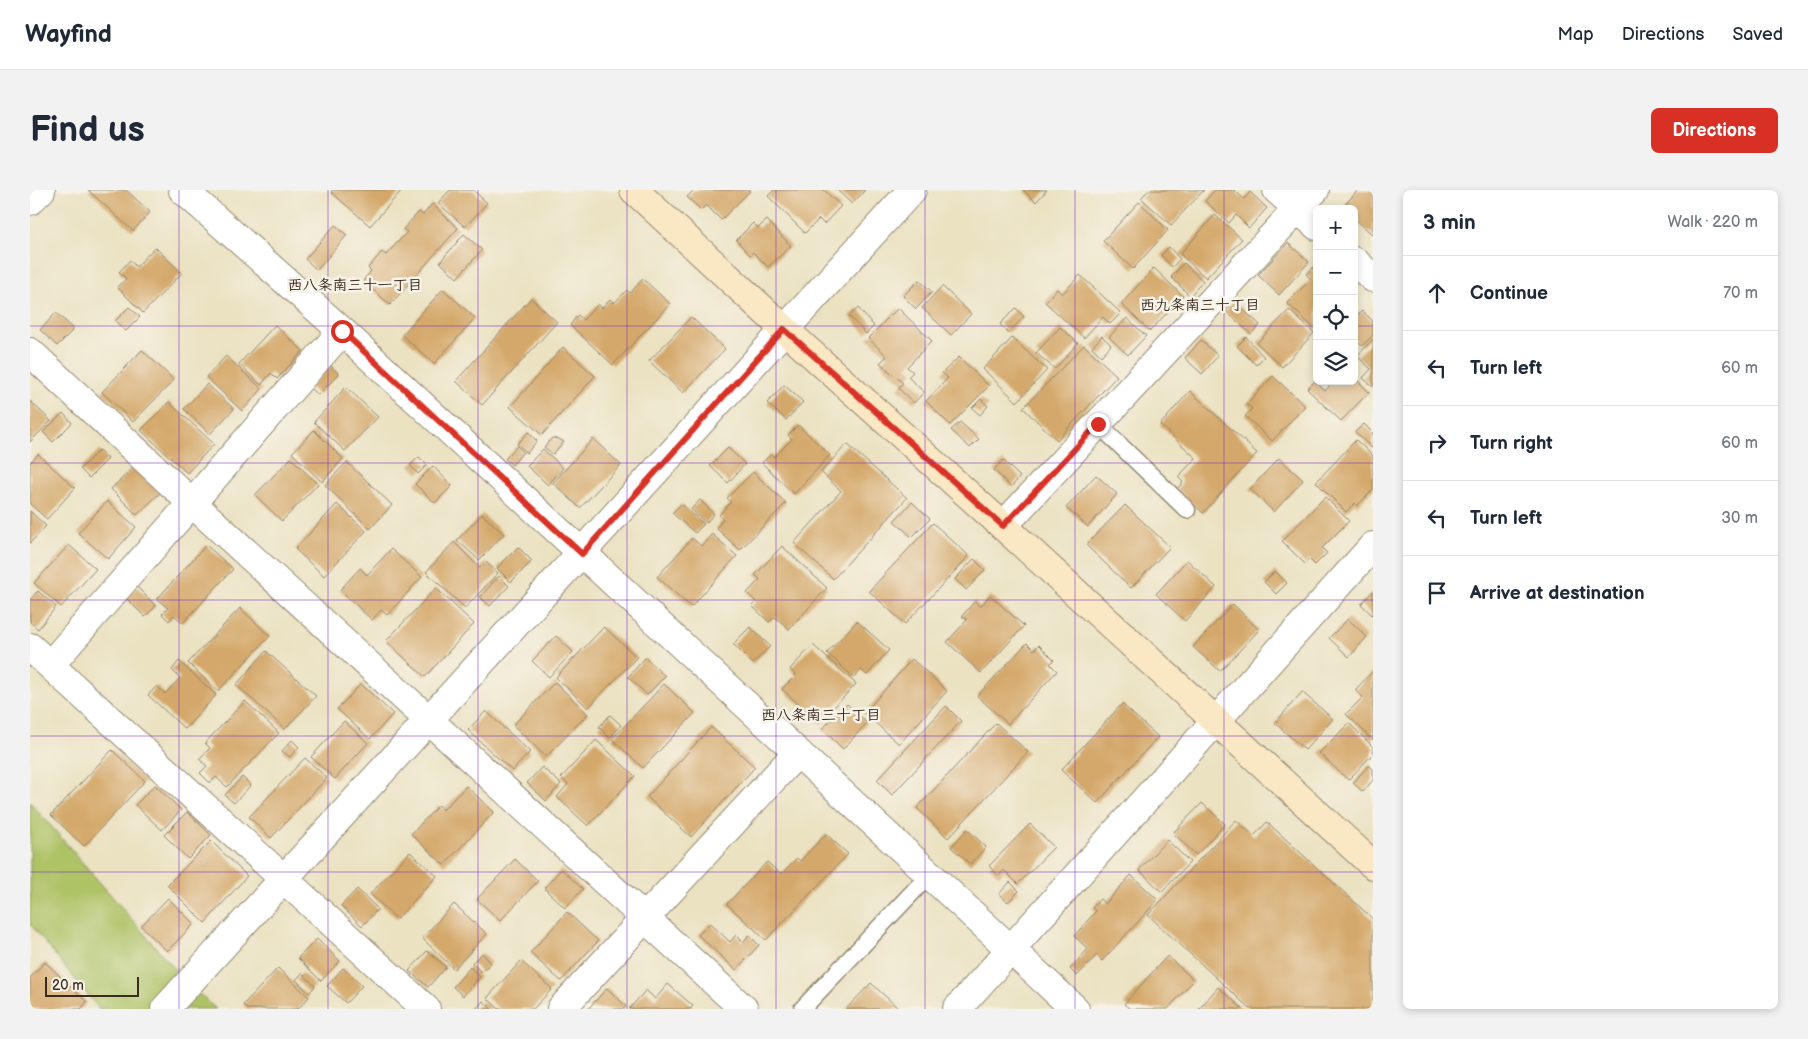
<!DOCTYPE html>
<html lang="en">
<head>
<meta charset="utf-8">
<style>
	body { margin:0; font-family:"Balsamiq Sans","Klee One",sans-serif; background:#f2f2f3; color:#1f2937 }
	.controls { position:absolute; right:15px; top:15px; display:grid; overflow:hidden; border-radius:8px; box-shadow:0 2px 8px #0003 }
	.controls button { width:45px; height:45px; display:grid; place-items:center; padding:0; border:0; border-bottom:1px solid #e0e1e3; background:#fff; color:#1f2937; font:25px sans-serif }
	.scale { position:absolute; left:15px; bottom:12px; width:94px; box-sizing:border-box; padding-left:5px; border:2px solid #3b2a1e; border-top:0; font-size:14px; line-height:18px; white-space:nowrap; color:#3b2a1e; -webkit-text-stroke:4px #f7f3e8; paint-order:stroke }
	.stop { position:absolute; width:15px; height:15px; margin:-11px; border:4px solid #d93025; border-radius:50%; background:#fff }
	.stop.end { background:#d93025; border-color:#fff; box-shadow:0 1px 5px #0008 }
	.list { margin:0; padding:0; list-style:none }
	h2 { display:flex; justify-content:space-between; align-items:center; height:65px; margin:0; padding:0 20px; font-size:21px }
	h2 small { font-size:16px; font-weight:400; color:#747a83 }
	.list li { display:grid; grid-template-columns:32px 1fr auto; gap:15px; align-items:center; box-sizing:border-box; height:75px; padding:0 20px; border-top:1px solid #e0e1e3 }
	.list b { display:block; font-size:19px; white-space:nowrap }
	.list em { font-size:16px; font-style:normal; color:#747a83 }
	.icon { flex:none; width:28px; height:28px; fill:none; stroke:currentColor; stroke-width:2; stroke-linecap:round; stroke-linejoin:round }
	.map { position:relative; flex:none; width:1343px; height:819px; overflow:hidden; border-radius:8px }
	header { display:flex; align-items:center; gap:30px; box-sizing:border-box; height:70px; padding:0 25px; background:#fff; border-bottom:1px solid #e0e1e3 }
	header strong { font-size:24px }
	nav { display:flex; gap:28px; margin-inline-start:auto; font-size:18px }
	.intro { display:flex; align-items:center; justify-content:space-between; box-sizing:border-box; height:120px; padding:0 30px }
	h1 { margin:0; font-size:35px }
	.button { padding:12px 22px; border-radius:8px; background:#d93025; color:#fff; font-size:18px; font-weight:700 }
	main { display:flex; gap:30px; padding:0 30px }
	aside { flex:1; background:#fff; border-radius:8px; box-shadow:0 2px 8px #0003 }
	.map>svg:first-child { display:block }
</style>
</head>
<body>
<header>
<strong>Wayfind</strong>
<nav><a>Map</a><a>Directions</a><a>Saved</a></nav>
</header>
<div class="intro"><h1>Find us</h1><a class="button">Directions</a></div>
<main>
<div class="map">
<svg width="1343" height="819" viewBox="0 0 1343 819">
	<rect width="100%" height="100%" fill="#f7f3e8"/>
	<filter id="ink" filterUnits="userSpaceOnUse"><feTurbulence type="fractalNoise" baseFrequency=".02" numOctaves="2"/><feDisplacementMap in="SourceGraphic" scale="10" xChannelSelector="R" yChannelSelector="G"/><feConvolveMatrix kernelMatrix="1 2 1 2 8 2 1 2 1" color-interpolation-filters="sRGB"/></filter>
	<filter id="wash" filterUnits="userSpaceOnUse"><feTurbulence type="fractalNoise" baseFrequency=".0096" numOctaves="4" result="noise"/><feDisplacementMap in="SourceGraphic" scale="20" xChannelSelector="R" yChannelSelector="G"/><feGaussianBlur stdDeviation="1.12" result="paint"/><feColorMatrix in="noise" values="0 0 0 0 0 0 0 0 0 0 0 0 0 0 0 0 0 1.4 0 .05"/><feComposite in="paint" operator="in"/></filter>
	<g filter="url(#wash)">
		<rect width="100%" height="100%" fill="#ebe2c2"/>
		<path fill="#aec266" stroke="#747642" d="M0,612L158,794L186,819H69L0,734Z"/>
		<g id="blocks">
			<path fill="#d4a86a" d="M58,0H96L120,22L103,41Z
				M303,0H372L340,36L301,2Z
				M420,0H443L457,13L435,37L408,13Z
				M664,0H721L691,30L676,15L671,20L657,7Z
				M744,0H794L811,16L794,34L789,29L775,43L738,6Z
				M807,0H835L822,14Z
				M993,0H1017L1006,12Z
				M1119,0H1174L1141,35L1111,8Z
				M1185,0H1204L1214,9L1220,2L1237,18L1219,38L1206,25L1199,33L1175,11Z
				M1328,0H1343V45L1324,28V19L1312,18Z
				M1109,12L1138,40L1103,79L1073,51Z
				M402,14L428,38L360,115L333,91L341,81L338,78L352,62L356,65L377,42L373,39L389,22L393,25Z
				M1185,25L1212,49L1176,88L1150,64Z
				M737,30L761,56L738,77L723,62L720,65L706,50L723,33L728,38Z
				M305,35L317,45L287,80L275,69Z
				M434,44L452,60L427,88L410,72Z
				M1258,53L1279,72L1249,105L1228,85Z
				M125,57L152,83L113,123L87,97L96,89L89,82L100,70L106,77Z
				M1139,57L1150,69L1142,77L1131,65Z
				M1154,73L1173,91L1160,106L1141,87Z
				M1285,76L1287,78V141L1257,113L1281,89L1276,84Z
				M1124,78L1153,106L1120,141L1091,114Z
				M1050,85L1091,123L1080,134L1073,127L1054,148L1015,112L1027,99L1032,104Z
				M613,89L640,114L583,175L540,135L548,125L553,130L568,114L572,118L580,109L584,113L597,100L600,103Z
				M889,90L902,102L886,119L873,106Z
				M912,96L941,124L921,145L892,118Z
				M413,99L445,128L404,174L372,145Z
				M501,108L527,132L452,215L426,191Z
				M1204,111L1230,135L1221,144L1196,121Z
				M99,117L110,127L96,141L85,131Z
				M828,118L844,136L836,144L819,126Z
				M868,118L902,151L877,177L883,182L878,187L894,202L884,213L868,198L873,193L850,173L857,166L838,148Z
				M986,118L994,127L978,143L970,134Z
				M1259,120L1284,143L1252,177L1227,153Z
				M1332,121L1343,131V145L1332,156L1324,148V129Z
				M26,123L44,139L27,156L10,140Z
				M661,127L695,159L653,203L619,171Z
				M1097,128L1116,146L1098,165L1079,147Z
				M245,135L273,161L247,189L241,183L231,195L209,174Z
				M1030,137L1048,153L1025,179L1006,163Z
				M1072,146L1081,155L1071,166L1062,157Z
				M1216,147L1234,167L1226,175L1207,156Z
				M982,148L1017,180L987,212L953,179Z
				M1343,149V197L1333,188L1341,179L1327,166Z
				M1171,150L1188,166L1172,184L1155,168Z
				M1054,155L1087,186L1027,250L993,218Z
				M533,157L565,186L512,245L480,217Z
				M112,160L144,190L103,232L72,202Z
				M196,166L232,199L212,221L176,187Z
				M929,167L959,196L920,235L896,211L918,188L912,183Z
				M301,176L309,184L288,205L280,197Z
				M1243,186L1275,216L1242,251L1215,226L1222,219L1216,214Z
				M1324,187L1339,202L1311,231L1277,199L1285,191L1295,201L1304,191H1324Z
				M177,194L204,219L180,244L154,219Z
				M754,195L773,212L756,230L737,213Z
				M316,197L348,227L315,261L284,232Z
				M1160,201L1227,263L1173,323L1147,299L1153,292L1148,287L1166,268L1130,235Z
				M951,209L958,216L950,225L942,218Z
				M0,211L21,231L0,252Z
				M139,212L184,254L157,283L111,240Z
				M33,223L42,233L23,252L13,242Z
				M930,232L949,249L940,258L921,240Z
				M1334,234L1343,243V259L1325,242Z
				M768,235L800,265L764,304L732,273L741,264L744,267L762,249L758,245Z
				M284,240L313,269L292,292L262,263Z
				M498,242L507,251L497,263L487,254Z
				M522,248L529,249L534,252L523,264L514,257Z
				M563,249L591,275L550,318L523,293Z
				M1326,250L1343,266V300L1327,316L1325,313L1316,322L1286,292Z
				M817,254L877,308L803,389L764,353L811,301L791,282Z
				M487,256L493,262L482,275L475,269Z
				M698,258L715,274L698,293L680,276Z
				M513,259L533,278L518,295L497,276Z
				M69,260L78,269L59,288L50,279Z
				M8,264L45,298L17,329L0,314V273Z
				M389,267L397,275L388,284L380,275Z
				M261,268L288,294L252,331L225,305Z
				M1249,268L1273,290L1244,322L1220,299Z
				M973,270L990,287L981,297L964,280Z
				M317,272L362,315L340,339L295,295Z
				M403,276L422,296L405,313L385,294Z
				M104,277L130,303L107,325L81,299Z
				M723,282L756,313L710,360L686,338L693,329L689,325L701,312L697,308Z
				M1066,285L1087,304L1058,337L1036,318Z
				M1295,307L1319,331L1292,358L1297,363L1285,375L1279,369L1275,374L1252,351Z
				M670,310L684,324L676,333L661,319Z
				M77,311L106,337L78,369L48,343Z
				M882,312L900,329L882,347L864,331Z
				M307,314L336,341L294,386L265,359Z
				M651,314L674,334L665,343L642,323Z
				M1095,315L1140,357L1101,398L1056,355Z
				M0,321L16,336L0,353Z
				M452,324L474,344L449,370L427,350Z
				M903,333L939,366L875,434L839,401Z
				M682,344L707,366L661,417L627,387L662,348L671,356Z
				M424,352L450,378L456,372L468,383L435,418L396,382Z
				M39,355L66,379L31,417L4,393Z
				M176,355L203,379L153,433L144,425L139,431L132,424L138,418L127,409Z
				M752,356L797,398L759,439L745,427L739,432L722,416L726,412L717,403L730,389L725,385Z
				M488,357L502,371L481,392L467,378Z
				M361,359L392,387L357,425L351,420L342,430L310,400L330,378L337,385Z
				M944,369L955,380L936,400L925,389Z
				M1157,370L1186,397L1155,431L1126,404Z
				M1245,381L1257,393L1246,404L1234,392Z
				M469,386L479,396L460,416L450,407Z
				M107,397L126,416L115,427L96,408Z
				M406,398L444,434L395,487L356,451Z
				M8,401L26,417L8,439L0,432V410Z
				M1343,401V426L1331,414Z
				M960,405L994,436L951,483L917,452L937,430L932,426L945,411L950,417Z
				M1203,414L1229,440L1190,481L1163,457Z
				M210,418L240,446L188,501L158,473Z
				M1318,429L1337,447L1319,467L1299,448Z
				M827,431L859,460L837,485L831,480L824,488L797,463Z
				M574,437L607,467L558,518L526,487Z
				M720,437L740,456L723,474L703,454Z
				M526,446L543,462L519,487L502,471Z
				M997,453L1004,460L1009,455L1024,470L1020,474L1027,481L978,534L947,506Z
				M783,455L826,494L789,533L752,499L766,485L760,479Z
				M236,461L286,506L255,539L206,495Z
				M615,468L635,486L617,505L598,487Z
				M882,469L917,501L869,554L834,523Z
				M149,471L186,505L155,539L118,505L127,496L135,504L150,488L142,480Z
				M1343,481V550L1316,524L1333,507L1325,500Z
				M525,492L558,524L516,567L483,535Z
				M331,494L363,524L340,549L307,519Z
				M634,494L665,523L613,578L582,549Z
				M1272,502L1303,529L1275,560L1245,533Z
				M215,511L249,543L197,597L186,587L180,593L170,583L177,576L169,569L180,558L175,553Z
				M817,514L837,533L813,559L792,539Z
				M1092,514L1128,547L1067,613L1031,580Z
				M916,516L931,531L862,605L847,590Z
				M456,521L500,562L482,581L438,540Z
				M580,525L591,535L580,548L569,537Z
				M314,531L338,553L305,589L281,567Z
				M966,533L998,562L918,648L887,618Z
				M1319,533L1343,557V564L1318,590L1289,563Z
				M681,537L725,577L661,647L617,607Z
				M262,550L269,557L260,567L252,561Z
				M566,550L605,586L558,636L527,607L538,594L531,588Z
				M82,560L115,591L54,656L21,625Z
				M275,568L297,588L241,648L219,627Z
				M1339,575L1343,579V590L1333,602L1323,593Z
				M512,577L531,594L516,611L497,593Z
				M212,587L221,595L204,613L195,605Z
				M125,595L151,620L132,640L105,615Z
				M436,596L464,622L414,675L381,644L409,615L413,620Z
				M1172,613L1195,634L1166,665L1143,643Z
				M157,622L181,645L158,669L134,645Z
				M1206,630L1224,646L1237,632L1343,729V819H1220L1118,725Z
				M1000,634L1024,657L988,694L974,680L969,686L959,676Z
				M937,639L956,657L940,674L921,657Z
				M796,644L818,664L736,750L697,714L737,672L751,684L767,668L770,671Z
				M1137,650L1160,672L1132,702L1109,680Z
				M181,651L217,686L175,733L137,695Z
				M380,662L407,686L367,729L340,704Z
				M485,669L508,691L470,731L447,709Z
				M531,679L553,699L535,718L514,698Z
				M1101,685L1128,710L1072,771L1067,765L1047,786L1040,779L1058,759L1044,746L1066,721L1062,718L1070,709L1075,714Z
				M980,692L989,701L978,712L969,704Z
				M327,699L348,719L332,736L311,716Z
				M138,708L164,734L137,761L111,736Z
				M424,714L457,744L424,779L392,748Z
				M537,722L568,751L531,791L500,763Z
				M680,733L700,752L706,745L713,752L719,745L729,755L706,780L668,745Z
				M287,749L310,771L291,791L268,768Z
				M397,761L416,777L398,797L379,781Z
				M452,763L461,773L451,782L442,773Z
				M1137,766L1164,790L1138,819H1100L1094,814Z
				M491,771L522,799L503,819H469L457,808Z
				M15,772L57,812L51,819H0V788Z
				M440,777L450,787L433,806L423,797Z
				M248,778L279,807L268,819H217L213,815Z
				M313,778L332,796L316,813L297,796Z
				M272,783L285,796L279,803L266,790Z
				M841,793L869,819H816Z
				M638,794L663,816L660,819H599L616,800L625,809Z
				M1188,797L1213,819H1169Z
				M577,798L596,816L593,819H558Z
				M453,811L462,819H446Z"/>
		</g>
	</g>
	<g filter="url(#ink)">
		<use href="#blocks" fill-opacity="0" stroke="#938670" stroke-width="1"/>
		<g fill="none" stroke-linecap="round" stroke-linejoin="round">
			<defs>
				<path id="lane" d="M1068,234L1157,320
					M772,819L899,685"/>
				<path id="street" d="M153,0L312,141L1045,819
					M1247,0L1287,36
					M0,11L11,0
					M1324,71L1343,88
					M0,162L162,313L714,819
					M973,336L1285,0
					M0,457L396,819
					M20,475L312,141
					M135,819L882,0
					M531,819L767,563
					M927,819L1343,356"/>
				<path id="secondary" d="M604,0L754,139L973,336L1343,675"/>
			</defs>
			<use href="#lane" stroke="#938670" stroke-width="19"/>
			<use href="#street" stroke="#938670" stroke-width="30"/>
			<use href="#secondary" stroke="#938670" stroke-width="30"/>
			<use href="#lane" stroke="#fff" stroke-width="16"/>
			<use href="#street" stroke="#fff" stroke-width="28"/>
			<use href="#secondary" stroke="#fae7c3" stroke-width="28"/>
		</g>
	</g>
	<g fill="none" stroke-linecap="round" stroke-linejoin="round" filter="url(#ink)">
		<path stroke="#d93025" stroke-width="6" d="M312,141L552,364L754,139L973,336L1068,234"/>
	</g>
	<path fill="none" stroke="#7b2cbf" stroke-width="1" stroke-opacity="0.55" d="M149,0V819M298,0V819M448,0V819M597,0V819M746,0V819M895,0V819M1045,0V819M1194,0V819M0,136H1287M1324,136H1343M0,273H1343M0,410H1343M0,546H1343M0,682H1343"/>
	<g text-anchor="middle" stroke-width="5" stroke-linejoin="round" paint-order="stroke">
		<g font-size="15" font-weight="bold" fill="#3b2a1e" stroke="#f7f3e8">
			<text x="325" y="100">西八条南三十一丁目</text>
			<text x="1170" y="120">西九条南三十丁目</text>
			<text x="791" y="530">西八条南三十丁目</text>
		</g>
	</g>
</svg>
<div class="controls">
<button>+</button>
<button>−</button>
<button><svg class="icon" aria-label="locate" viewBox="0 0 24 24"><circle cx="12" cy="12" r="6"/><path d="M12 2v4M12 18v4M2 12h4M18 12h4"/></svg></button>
<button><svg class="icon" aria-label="layers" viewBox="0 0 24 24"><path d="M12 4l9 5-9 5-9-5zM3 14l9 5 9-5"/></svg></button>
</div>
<div class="scale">20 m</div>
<div class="stop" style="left:312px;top:141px"></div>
<div class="stop end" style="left:1068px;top:234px"></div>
</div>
<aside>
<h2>3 min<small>Walk · 220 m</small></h2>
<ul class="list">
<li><svg class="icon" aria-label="ahead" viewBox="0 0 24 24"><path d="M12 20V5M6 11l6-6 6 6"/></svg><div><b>Continue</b></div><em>70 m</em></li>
<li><svg class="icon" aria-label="left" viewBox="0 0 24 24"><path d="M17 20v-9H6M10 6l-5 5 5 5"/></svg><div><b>Turn left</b></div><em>60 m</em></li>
<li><svg class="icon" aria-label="right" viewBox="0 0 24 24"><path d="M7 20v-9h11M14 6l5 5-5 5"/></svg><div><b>Turn right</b></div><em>60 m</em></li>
<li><svg class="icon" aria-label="left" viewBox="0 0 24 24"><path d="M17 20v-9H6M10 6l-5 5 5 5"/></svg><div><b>Turn left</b></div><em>30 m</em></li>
<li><svg class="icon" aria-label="arrive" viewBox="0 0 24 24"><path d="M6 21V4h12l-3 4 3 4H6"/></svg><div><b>Arrive at destination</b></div></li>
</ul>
</aside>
</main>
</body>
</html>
